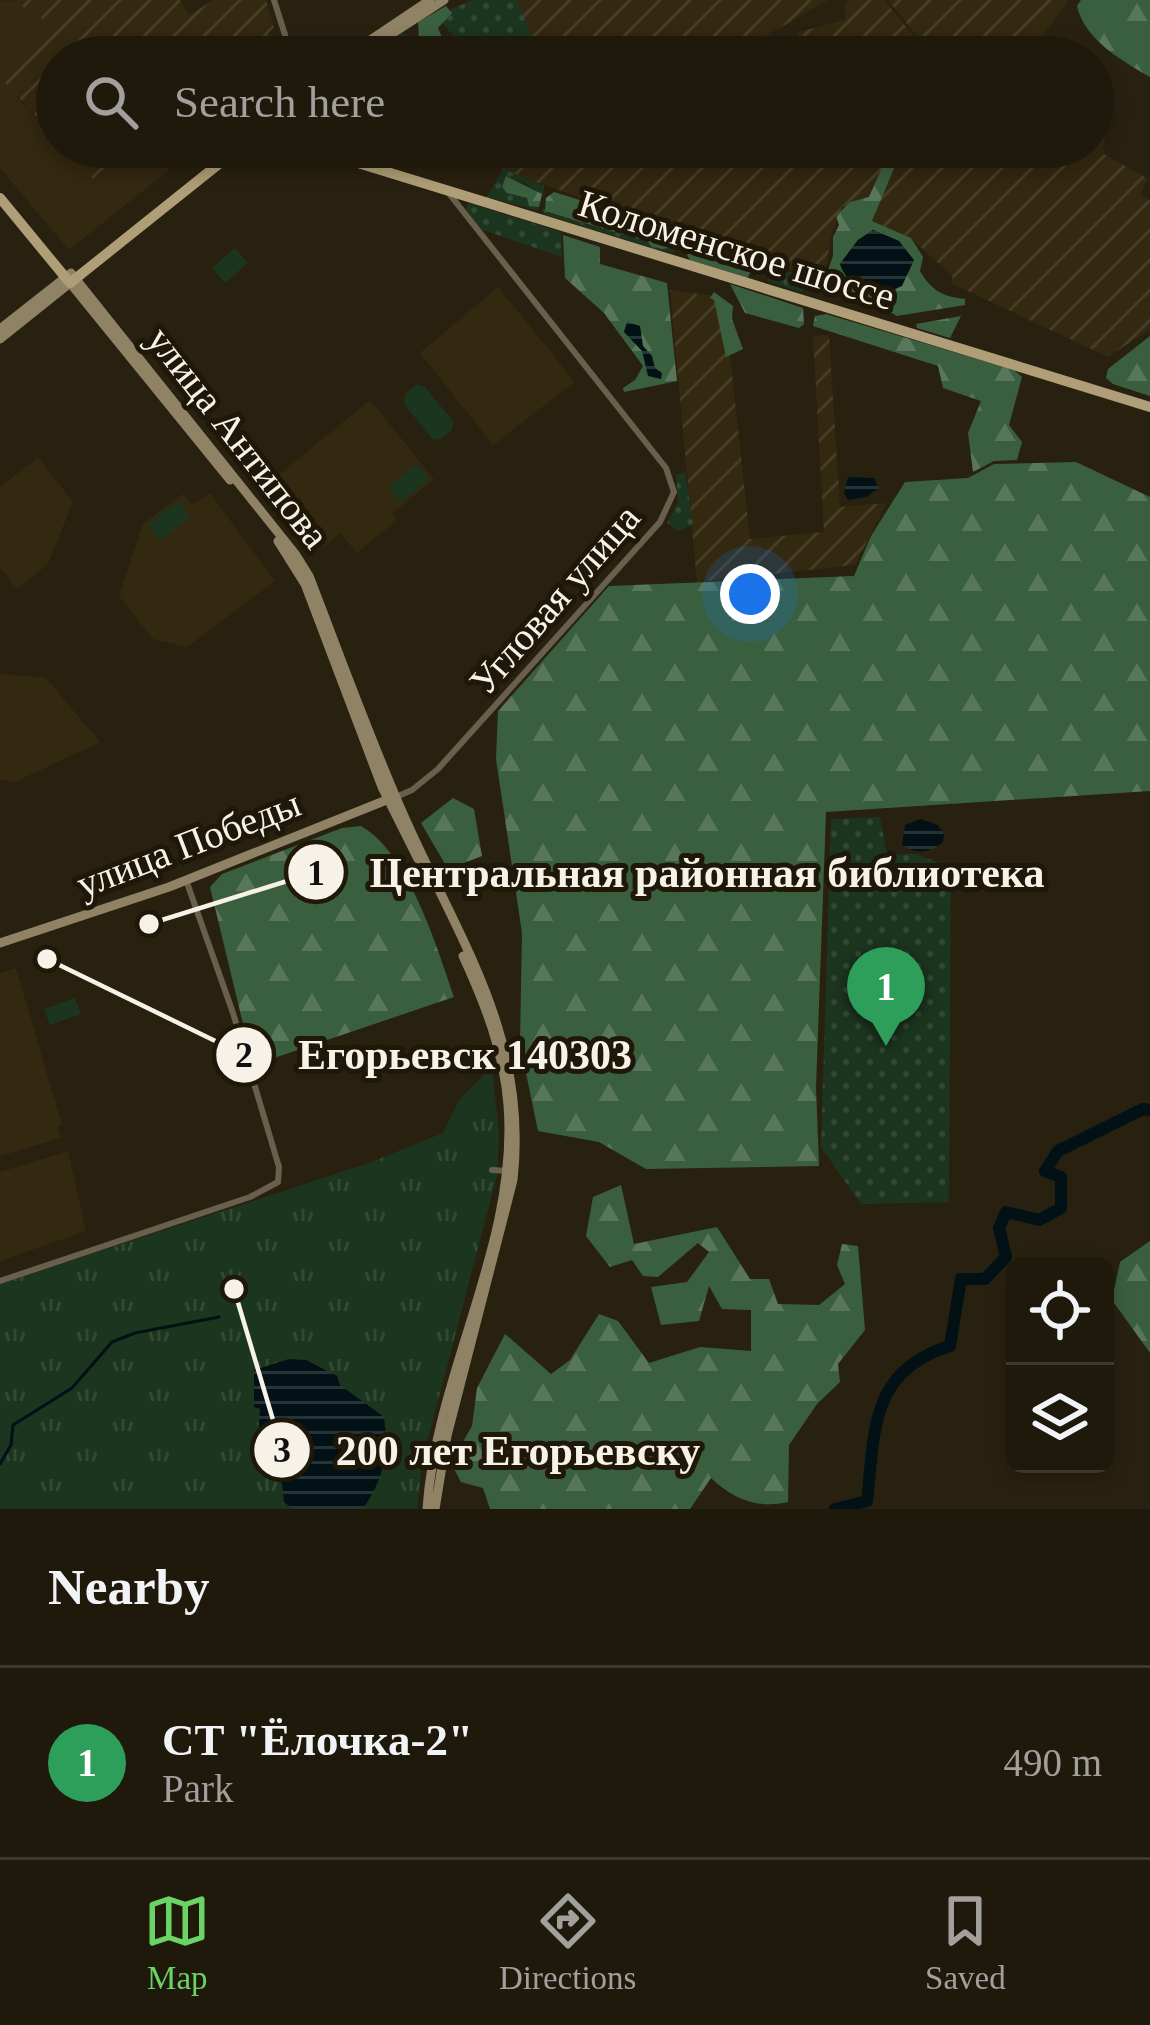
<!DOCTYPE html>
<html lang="en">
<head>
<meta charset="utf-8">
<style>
	body { margin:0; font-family:Georgia,serif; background:#2c261a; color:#f1f3f6 }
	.controls { position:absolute; right:36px; bottom:36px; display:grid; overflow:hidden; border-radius:18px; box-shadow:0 6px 18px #0003 }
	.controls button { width:108px; height:108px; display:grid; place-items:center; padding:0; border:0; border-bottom:3px solid #3c382d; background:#1f190c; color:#f1f3f6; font:60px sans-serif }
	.you { position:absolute; left:750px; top:594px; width:42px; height:42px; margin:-30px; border:9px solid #fff; border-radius:50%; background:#1a73e8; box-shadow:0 0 0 18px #1a73e833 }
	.badge { display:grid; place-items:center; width:78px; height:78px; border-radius:50%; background:#6ad364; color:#fff; font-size:39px; font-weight:700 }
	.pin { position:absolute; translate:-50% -99px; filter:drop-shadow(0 3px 6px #0008) }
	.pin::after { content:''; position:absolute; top:63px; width:42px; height:36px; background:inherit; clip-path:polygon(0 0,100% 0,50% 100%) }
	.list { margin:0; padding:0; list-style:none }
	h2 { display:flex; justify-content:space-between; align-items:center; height:156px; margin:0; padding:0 48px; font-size:51px }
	h2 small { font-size:39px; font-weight:400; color:#a1a09d }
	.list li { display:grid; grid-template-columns:78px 1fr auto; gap:36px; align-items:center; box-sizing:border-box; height:192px; padding:0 48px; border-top:3px solid #3c382d }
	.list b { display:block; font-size:45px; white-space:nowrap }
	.list p { margin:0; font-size:39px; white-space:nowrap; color:#a1a09d }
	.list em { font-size:39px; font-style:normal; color:#a1a09d }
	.icon { flex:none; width:66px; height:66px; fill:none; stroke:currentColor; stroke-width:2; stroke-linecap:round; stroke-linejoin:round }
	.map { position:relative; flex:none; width:1150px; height:1509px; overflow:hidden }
	.search { position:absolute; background:#1f190c; box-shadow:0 6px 18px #0003; left:36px; right:36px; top:36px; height:132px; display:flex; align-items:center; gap:30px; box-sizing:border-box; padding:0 42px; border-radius:66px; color:#a1a09d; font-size:45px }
	.sheet { height:348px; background:#1f190c }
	nav { display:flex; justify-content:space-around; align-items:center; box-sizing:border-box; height:168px; border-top:3px solid #3c382d; background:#1f190c; font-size:33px; color:#a1a09d }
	nav a { display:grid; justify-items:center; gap:6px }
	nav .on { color:#6ad364 }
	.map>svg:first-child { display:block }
</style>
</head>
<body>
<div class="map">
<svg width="1150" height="1509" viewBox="0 0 1150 1509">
	<defs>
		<pattern id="industrial-furrows" width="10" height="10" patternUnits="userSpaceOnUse" patternTransform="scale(3)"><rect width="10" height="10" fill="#332810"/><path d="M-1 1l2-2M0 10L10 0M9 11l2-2" fill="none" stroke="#473d27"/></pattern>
		<pattern id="grass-dots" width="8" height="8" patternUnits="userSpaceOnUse" patternTransform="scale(3)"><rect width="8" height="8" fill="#1c351f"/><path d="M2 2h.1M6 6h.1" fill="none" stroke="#324935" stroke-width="1.8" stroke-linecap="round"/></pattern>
		<pattern id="forest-firs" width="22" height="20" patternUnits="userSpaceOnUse" patternTransform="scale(3)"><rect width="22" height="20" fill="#3a5f3e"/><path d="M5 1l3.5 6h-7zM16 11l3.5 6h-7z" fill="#57765a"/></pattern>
		<pattern id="park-tufts" width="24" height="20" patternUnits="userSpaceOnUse" patternTransform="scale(3)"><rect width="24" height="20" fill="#1c351f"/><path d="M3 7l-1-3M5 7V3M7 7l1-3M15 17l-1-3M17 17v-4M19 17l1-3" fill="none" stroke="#324935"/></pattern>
		<pattern id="water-rules" width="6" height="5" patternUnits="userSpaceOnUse" patternTransform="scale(3)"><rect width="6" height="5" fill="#011115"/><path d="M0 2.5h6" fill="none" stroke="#273437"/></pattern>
	</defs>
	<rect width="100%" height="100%" fill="#292110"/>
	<path fill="#332810" d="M0,0L18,2L51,24V36L17,97L57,140V147H64L93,178L134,147L149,165L160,158L169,170L69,250L0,168Z
		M498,287L575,382L493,445L420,353Z
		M370,400L434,479L393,513L397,520L357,553L340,533L322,548L269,483Z
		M38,457L73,502L48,564L17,589L0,568V487Z
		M210,493L275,581L187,647L153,639L119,596L143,524L183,494L192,505Z
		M0,674L46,678L100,742L15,782L0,779Z
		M16,968L62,1124L58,1127L61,1138L0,1156V973Z
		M68,1151L86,1231L0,1261V1172Z"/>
	<path fill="url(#industrial-furrows)" d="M12,0H180L189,15L214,0H266L274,28L268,33L284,56L57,57V140L1,78L51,35V24Z
		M517,0H828L729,57H547L533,39Z
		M852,0H884L931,57H796L798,32L845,20L846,2Z
		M888,0H1069L1026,57H934Z
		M1093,129L1105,138L1104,154L1148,179L1140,194L1150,201V329L1108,357L951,283L953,277L911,238L872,221L903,147H1093Z
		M64,147H134L93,179Z
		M509,147H892L870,199L842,207L831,236L824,281L501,170Z
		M670,290L715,296L730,356L750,539L824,532L813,336L829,335L840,507L887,503L855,565L697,582Z"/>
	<path fill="url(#grass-dots)" d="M473,0H517L533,39L547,57H470L442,22L450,15L451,9Z
		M401,33L406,34L410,53L404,57H367Z
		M503,169L544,186L543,196L527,184L508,177L502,184L507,193L527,198L533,207H539L537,210L487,197Z
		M468,203L561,232L562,257L480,229L466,210Z
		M543,209C569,216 598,234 626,231L638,239L645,237L653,247L678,249L672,253L659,250L543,214Z
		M785,271L810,276L809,287L801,292L767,281L772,274Z
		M685,472L693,524L678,531L667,523L678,503L676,475Z
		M880,817L887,854H916L951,868L949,1202L861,1204L821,1147L831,819Z"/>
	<path fill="url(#forest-firs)" fill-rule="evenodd" d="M1081,0H1150V77C1122,61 1084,39 1077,6Z
		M446,6L452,13L438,28L450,57H420L418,22Z
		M891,147H903L872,221L911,238L923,257L920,271C931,290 943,297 965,299V305L897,316L867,299L837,292L820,294L833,256V237L839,225L836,216L850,202L869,197ZM873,230L899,241L896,289C873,298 848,288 840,264L858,240Z
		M506,176L542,194L539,207L529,206L527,198L507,193L502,187Z
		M554,192L669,228L679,234L678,247L662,249L651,246L645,237L638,239L627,231L614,232L545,211L546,198Z
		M563,235L600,247V264L667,283L677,381L624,392L623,388L635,380L643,366L604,313L565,278Z
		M691,251L714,257L723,253L741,268L748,263L758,268L759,276L750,272L748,278L690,260L687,255Z
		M730,284L803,308L804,324L799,328L745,313Z
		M714,292L733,306L732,319L743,349L726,357L714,300L710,298Z
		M826,314L1014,370L1022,377L1009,425L1022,442L1017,460L994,461L973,472L968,433L981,401L943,388L938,366L813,326L815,316Z
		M961,316L950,338L917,328L916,324Z
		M1150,336V396L1113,384L1106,378L1108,369Z
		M1076,462L1150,497V791L826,812L816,1087L819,1166L646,1169L599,1142L538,1131L520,1044L522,933L496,759L498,711L609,586L854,576L871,536L905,482L968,478L994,464Z
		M453,798L474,809L482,856L448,869L421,823Z
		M361,826C408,852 437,947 454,997L253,1065L210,887L222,874L342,828Z
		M621,1185L634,1244L717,1227L750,1279H769L778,1304L819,1305L845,1284L837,1265L842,1244L858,1246L865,1330L838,1364L840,1382L817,1404L789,1445L788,1502C757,1509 733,1499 711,1478L690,1509H490L483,1488L461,1482L451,1463L472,1426L477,1388L505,1334L551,1374L570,1360L599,1314L618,1321L649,1363L700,1347L751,1351V1310L722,1309L709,1286L699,1321L661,1325L651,1287L687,1282L709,1252L698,1243L658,1277L643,1276L632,1260L610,1267L586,1236L593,1197Z
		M1150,1241V1353L1112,1300L1120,1262Z"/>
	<path fill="url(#park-tufts)" d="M492,1067L499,1134L497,1175L422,1462L417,1509H0V1284L372,1162L443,1133L459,1100Z"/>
	<path fill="#1c351f" d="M235,248L248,263L225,283L212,268Z
		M416,385L425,387L453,421L452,430L440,440L432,439L404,404L405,394Z
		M417,464L429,479L400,502L388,487Z
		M178,502L190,517L160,541L148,525Z
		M75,998L81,1014L50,1025L44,1009Z"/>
	<path fill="url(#water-rules)" d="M873,230L899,241L914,260L902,286C878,298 850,292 840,264L858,240Z
		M627,322L640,326L643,346L652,356L655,368L662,373L661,379L648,376L642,351L624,332Z
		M848,477L874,478L879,488L866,497L848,500L844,493Z
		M920,819L938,825L944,834L943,842C931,853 916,855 902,845L905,825Z
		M289,1359L306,1360L337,1376L340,1385L384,1417C389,1454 384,1478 363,1509H292L284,1502L282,1484L265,1438L258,1437L260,1409L254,1407V1370Z"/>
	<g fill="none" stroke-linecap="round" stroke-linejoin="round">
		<path stroke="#011115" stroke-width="3" d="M0,1464L11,1445L13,1425L72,1388L112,1342L135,1333L219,1317"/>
		<path stroke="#011115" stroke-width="12" d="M835,1509L867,1501C875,1429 870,1371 950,1346L961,1279H985L1006,1257L999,1228L1006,1212L1039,1220L1061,1208V1177L1045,1171L1058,1151L1143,1109L1150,1110"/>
		<path stroke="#68604d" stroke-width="6" d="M274,0L292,57
			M396,797L412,790L438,769L660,522L674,492L666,468L447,191
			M492,1170L507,1171
			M0,1281L250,1197L278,1182L279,1167L233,1013L186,880"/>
		<path stroke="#908365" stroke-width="9" d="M345,57L430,0
			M356,57L444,0
			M0,329L71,273L296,555L309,576C340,656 369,737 404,816C459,940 529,1037 513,1180L447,1436L435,1509
			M0,339L70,283L230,480
			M278,541L305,584L382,787L418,859
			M0,943L169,887L394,797
			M427,1509C436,1372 519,1244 508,1105C504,1052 485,1004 463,956"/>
		<path stroke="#af9e77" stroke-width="10" d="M306,147L1150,407
			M0,198L70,283L240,147"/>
	</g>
	<g text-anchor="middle" stroke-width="10" stroke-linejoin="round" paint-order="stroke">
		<g font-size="39" fill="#f7f2e7" stroke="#1f1707">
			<text transform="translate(737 249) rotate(17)" y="14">Коломенское шоссе</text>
			<text transform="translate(239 437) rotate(52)" y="14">улица Антипова</text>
			<text transform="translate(554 599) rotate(-49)" y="14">Угловая улица</text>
			<text transform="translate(188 843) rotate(-21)" y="14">улица Победы</text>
		</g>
	</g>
	<path fill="none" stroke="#f7f2e7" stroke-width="4.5" d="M149 924L316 872M47 959L244 1055M234 1289L282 1450"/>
	<g fill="#f7f2e7" stroke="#1f1707" stroke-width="4.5">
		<circle cx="149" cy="924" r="12"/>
		<circle cx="47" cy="959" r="12"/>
		<circle cx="234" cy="1289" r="12"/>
		<circle cx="316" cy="872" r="30"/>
		<circle cx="244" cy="1055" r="30"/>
		<circle cx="282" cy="1450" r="30"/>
	</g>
	<g font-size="36" text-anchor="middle" font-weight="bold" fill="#111">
		<text x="316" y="885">1</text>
		<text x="244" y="1067">2</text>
		<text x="282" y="1462">3</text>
	</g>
	<g font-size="42" text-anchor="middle" font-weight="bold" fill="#f7f2e7" stroke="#1f1707" stroke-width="10" stroke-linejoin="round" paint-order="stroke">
		<text x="707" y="887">Центральная районная библиотека</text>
		<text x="465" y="1069">Егорьевск 140303</text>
		<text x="518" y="1465">200 лет Егорьевску</text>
	</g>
</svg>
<div class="controls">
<button><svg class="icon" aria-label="locate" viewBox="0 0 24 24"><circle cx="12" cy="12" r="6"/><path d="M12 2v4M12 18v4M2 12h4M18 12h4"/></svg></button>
<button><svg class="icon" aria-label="layers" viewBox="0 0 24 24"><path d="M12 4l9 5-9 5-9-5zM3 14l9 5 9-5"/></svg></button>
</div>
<div class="you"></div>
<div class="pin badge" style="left:886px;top:1046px;background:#2e9e5b">1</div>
<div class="search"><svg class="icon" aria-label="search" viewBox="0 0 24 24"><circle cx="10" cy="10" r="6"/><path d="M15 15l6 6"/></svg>Search here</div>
</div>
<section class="sheet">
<h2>Nearby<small></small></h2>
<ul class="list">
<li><span class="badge" style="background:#2e9e5b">1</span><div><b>СТ &quot;Ёлочка-2&quot;</b><p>Park</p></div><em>490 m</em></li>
</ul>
</section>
<nav>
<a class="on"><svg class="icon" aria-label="map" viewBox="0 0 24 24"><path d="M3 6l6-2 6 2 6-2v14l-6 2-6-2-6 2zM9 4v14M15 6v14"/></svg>Map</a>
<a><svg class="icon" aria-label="directions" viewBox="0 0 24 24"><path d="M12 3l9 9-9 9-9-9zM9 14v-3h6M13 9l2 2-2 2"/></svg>Directions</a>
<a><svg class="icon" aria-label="saved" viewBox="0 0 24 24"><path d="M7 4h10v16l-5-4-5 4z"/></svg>Saved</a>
</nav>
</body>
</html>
